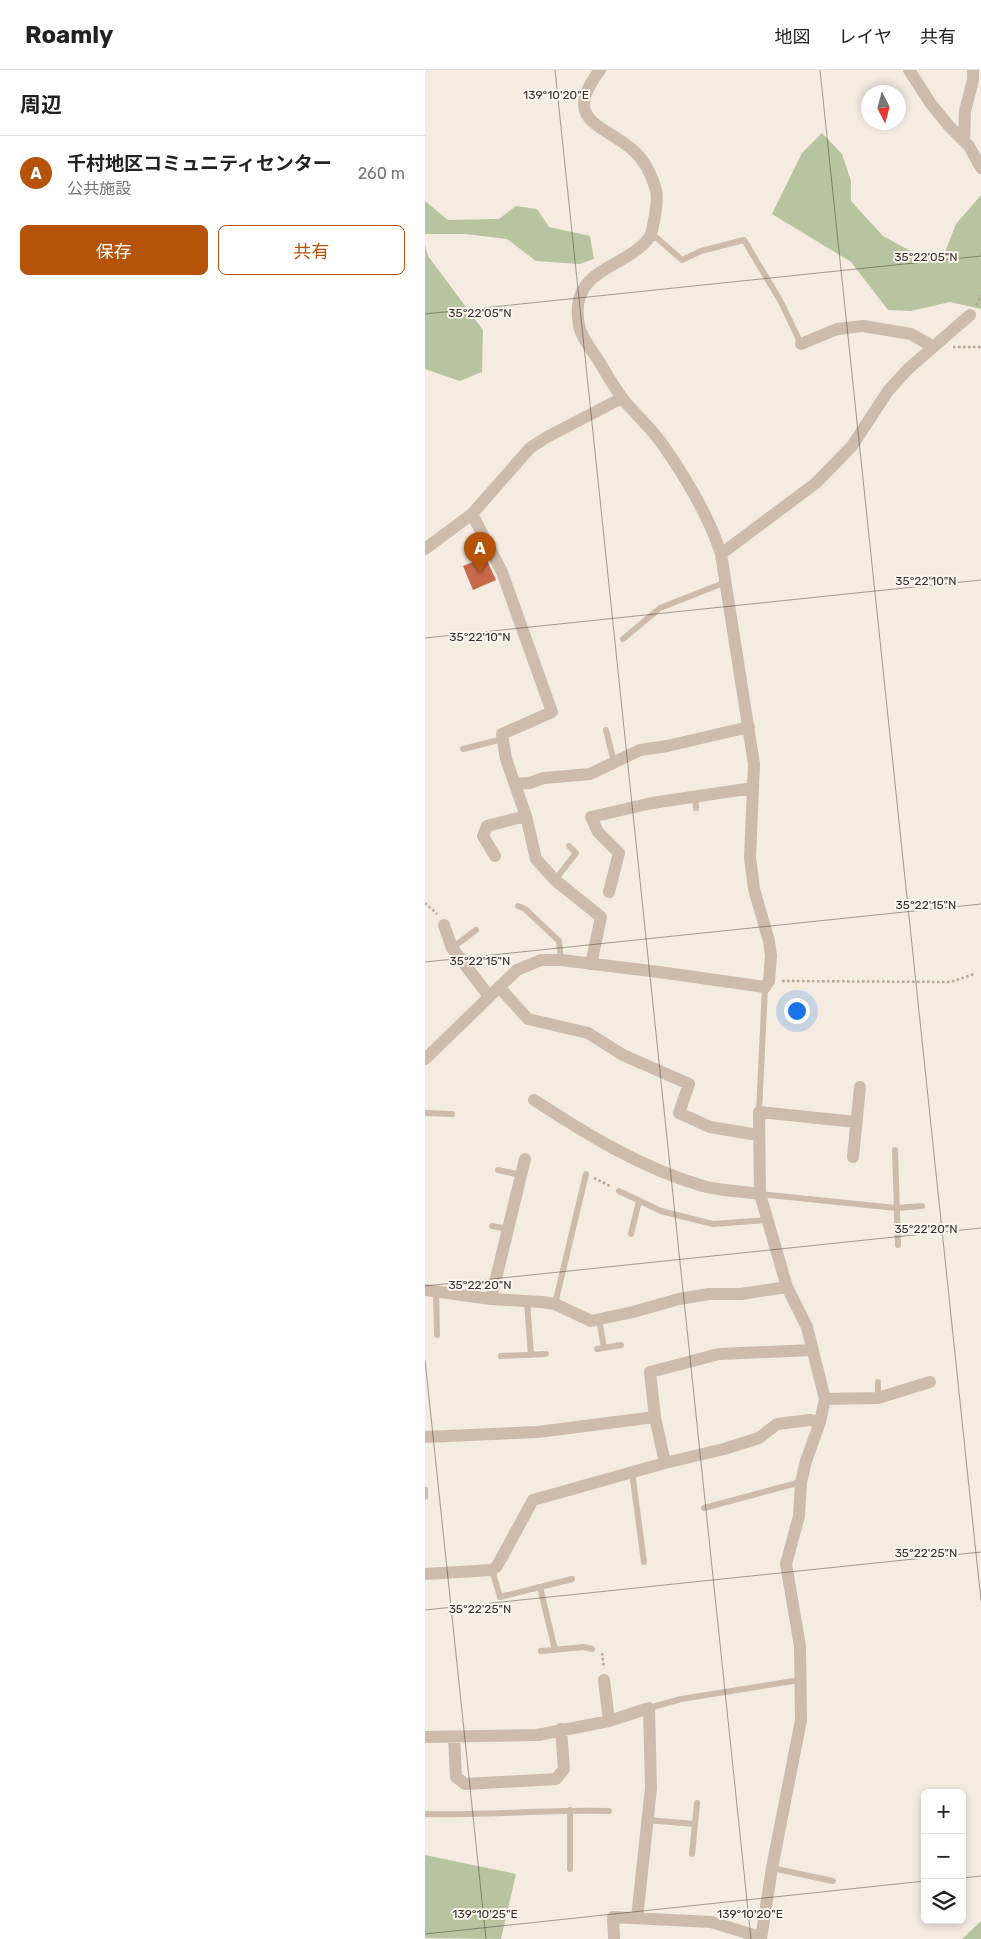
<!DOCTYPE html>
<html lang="ja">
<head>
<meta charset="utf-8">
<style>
	body { margin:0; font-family:Rubik,"Noto Sans JP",sans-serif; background:#f2f2f2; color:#222 }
	.controls { position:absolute; right:15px; bottom:15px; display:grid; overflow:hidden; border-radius:8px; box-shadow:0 2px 8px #0003 }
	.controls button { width:45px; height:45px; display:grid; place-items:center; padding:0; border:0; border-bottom:1px solid #e0e0e0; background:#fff; color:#222; font:25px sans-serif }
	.compass { position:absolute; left:436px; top:15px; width:45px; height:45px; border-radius:50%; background:#fff; box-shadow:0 2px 8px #0003; rotate:174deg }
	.you { position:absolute; left:371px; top:940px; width:18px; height:18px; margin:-12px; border:4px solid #fff; border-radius:50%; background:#1a73e8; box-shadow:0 0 0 8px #1a73e833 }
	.badge { display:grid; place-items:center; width:32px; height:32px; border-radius:50%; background:#b45309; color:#fff; font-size:16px; font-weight:700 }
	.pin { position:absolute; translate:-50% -41px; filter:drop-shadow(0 1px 2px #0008) }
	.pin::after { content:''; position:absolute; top:26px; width:18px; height:15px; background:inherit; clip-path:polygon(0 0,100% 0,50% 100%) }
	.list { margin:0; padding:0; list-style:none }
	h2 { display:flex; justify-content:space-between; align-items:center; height:65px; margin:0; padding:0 20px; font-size:21px }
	h2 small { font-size:16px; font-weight:400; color:#767676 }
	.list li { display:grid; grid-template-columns:32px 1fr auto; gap:15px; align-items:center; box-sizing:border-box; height:75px; padding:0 20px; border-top:1px solid #e0e0e0 }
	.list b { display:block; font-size:19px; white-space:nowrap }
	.list p { margin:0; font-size:16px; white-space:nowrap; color:#767676 }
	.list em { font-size:16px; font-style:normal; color:#767676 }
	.actions { display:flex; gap:10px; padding:15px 20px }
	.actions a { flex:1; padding:11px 0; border:1px solid #b45309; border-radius:8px; text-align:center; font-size:18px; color:#b45309 }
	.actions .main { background:#b45309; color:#fff }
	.icon { flex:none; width:28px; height:28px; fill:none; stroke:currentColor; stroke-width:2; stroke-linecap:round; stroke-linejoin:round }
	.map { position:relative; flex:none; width:556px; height:1869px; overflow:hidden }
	header { display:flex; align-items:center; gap:30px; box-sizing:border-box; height:70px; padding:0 25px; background:#fff; border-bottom:1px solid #e0e0e0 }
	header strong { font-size:24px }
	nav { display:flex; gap:28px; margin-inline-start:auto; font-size:18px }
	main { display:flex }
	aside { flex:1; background:#fff }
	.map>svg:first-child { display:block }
</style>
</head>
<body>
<header>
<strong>Roamly</strong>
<nav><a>地図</a><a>レイヤ</a><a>共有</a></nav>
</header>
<main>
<aside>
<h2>周辺<small></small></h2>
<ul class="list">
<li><span class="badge">A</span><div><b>千村地区コミュニティセンター</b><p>公共施設</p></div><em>260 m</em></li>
</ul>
<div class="actions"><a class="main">保存</a><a>共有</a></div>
</aside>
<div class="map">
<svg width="556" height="1869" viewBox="0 0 556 1869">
	<rect width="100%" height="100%" fill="#f4ebe1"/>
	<path fill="#b8c4a0" d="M397,63L417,84L426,111V131L458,166L493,185L520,182L531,154L556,125V239L525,232L486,241L463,240L426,192L347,144L377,83Z
		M0,131L23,150L74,149L91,136L112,139L124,157L165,166L169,189L155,194L111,191L82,169L40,164H0Z
		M0,175L3,186L58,260L57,302L35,311L0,299Z
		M0,1785L91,1804L76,1869L0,1868Z
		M556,1851V1869H537Z"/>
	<path fill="#c8694b" d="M58,482L71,510L48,520L38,496L50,491V486Z"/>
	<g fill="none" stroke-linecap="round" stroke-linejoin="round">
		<path stroke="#b9a596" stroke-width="2.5" stroke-dasharray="2.5 2.5" stroke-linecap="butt" d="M551,235L556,225
			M528,277H556
			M0,833L12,844
			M357,911L526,912L549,904
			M169,1108L187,1117
			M177,1583L179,1598"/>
		<path stroke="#cdbbac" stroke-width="6" d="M225,167L232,168L257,190L276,181L319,170L356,232L376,274
			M198,569L235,538L301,512
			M181,660L189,692
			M38,679L78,669
			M270,726L271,738
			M130,810L151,783L144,776
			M93,836L100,839L134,871L136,890
			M27,878L51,860
			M334,1042L340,917
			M0,1043L27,1044
			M470,1080L473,1175
			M73,1100L96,1105
			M194,1121L236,1141L288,1154L342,1150
			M335,1124L471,1138L497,1136
			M67,1156L83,1159
			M206,1164L214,1131
			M11,1221L12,1265
			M102,1232L106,1285
			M130,1234L161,1104
			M174,1249L179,1278
			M172,1279L196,1275
			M76,1286L121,1284
			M453,1312V1328
			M207,1402L219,1492
			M0,1420V1427
			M279,1438L376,1412
			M67,1500L75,1527L147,1509
			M115,1517L130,1580
			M116,1581L159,1577L167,1579
			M224,1638L256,1629L375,1610
			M0,1744C62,1746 123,1739 184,1741
			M222,1750L270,1754
			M267,1784L272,1733
			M347,1798L408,1811
			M145,1799V1740"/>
		<path stroke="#cdbbac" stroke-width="12" d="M175,0C135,52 179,54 209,81C220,91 227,106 231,120C233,127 231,138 230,146C228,152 228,163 224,168C199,200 143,198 154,255C156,267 165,278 172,288C180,301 188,316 198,329C211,345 226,358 238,375C261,408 284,446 296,484L329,694L325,787L329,819L344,871L346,886L344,911L340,917
			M484,0L506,34L524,56L544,76L556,98
			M539,71L540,41L548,10V0
			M376,274L412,259L438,256L486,264L507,276
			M47,444L77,502L127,642L77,664L81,689L101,746L111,789L130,810L176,847L166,894
			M0,479L47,444L105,378L122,367L197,328
			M296,484L391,413L427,376L463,321L483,299L545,245
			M90,714L104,713L119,708L165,704L215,680L242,676L324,657
			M70,786L58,766L62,756L101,746
			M184,822L194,783L173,762L166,747L227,733L328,718
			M19,855L27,878L64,926
			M74,917L103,949L163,963L198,985L264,1014L254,1043L285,1057L333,1065
			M109,1030C163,1065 216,1098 278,1116C296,1121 317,1121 335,1124
			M428,1087L435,1017
			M0,1220L66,1229L117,1232L130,1234L166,1251L208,1242L254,1229L284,1224H316L362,1217
			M66,1229L100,1089
			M400,1329L453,1328L505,1312
			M0,1367L113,1362L230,1347
			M240,1393L230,1347L225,1302L294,1284L388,1280
			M0,1504L67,1500L72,1496L108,1430L240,1393L299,1379L334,1368L352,1354L385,1350L395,1352
			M179,1610L184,1651
			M0,1667L113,1665L184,1651L224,1638L226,1718L212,1848
			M29,1667L31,1707L40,1714L131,1709L139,1699L136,1659
			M189,1869L188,1847L286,1852L335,1867
			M336,1869L347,1798L376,1650L375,1576L361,1494L374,1446L376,1412L381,1391L395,1352L400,1329L382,1257L362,1217L335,1124L334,1042L431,1052"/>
		<path stroke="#cdbbac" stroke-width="12" d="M0,989L92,900L116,890H136L234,902L340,917"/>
	</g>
	<path fill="none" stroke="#3b302b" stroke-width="1" stroke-opacity="0.45" d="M130,0L326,1869M395,0L556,1531M0,244L556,186M0,568L556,510M0,892L556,834M0,1216L556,1158M0,1290L61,1869M0,1540L556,1482M537,1808L556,1806M0,1864L500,1811"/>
	<g font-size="12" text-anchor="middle" fill="#3b302b" stroke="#fbf5ee" stroke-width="4" stroke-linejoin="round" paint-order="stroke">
		<text x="131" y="29">139°10'20"E</text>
		<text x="501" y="191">35°22'05"N</text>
		<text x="55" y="247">35°22'05"N</text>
		<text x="501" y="515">35°22'10"N</text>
		<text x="55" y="571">35°22'10"N</text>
		<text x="501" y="839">35°22'15"N</text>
		<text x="55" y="895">35°22'15"N</text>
		<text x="501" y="1163">35°22'20"N</text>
		<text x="55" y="1219">35°22'20"N</text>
		<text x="501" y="1487">35°22'25"N</text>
		<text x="55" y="1543">35°22'25"N</text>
		<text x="60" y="1848">139°10'25"E</text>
		<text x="325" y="1848">139°10'20"E</text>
	</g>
</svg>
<div class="controls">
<button>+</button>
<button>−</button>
<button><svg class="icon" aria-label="layers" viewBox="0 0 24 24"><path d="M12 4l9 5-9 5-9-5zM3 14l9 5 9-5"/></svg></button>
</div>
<svg class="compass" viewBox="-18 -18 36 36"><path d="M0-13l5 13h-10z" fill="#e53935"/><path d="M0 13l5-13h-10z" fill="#767676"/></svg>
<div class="you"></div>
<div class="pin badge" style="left:55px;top:503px">A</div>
</div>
</main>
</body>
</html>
